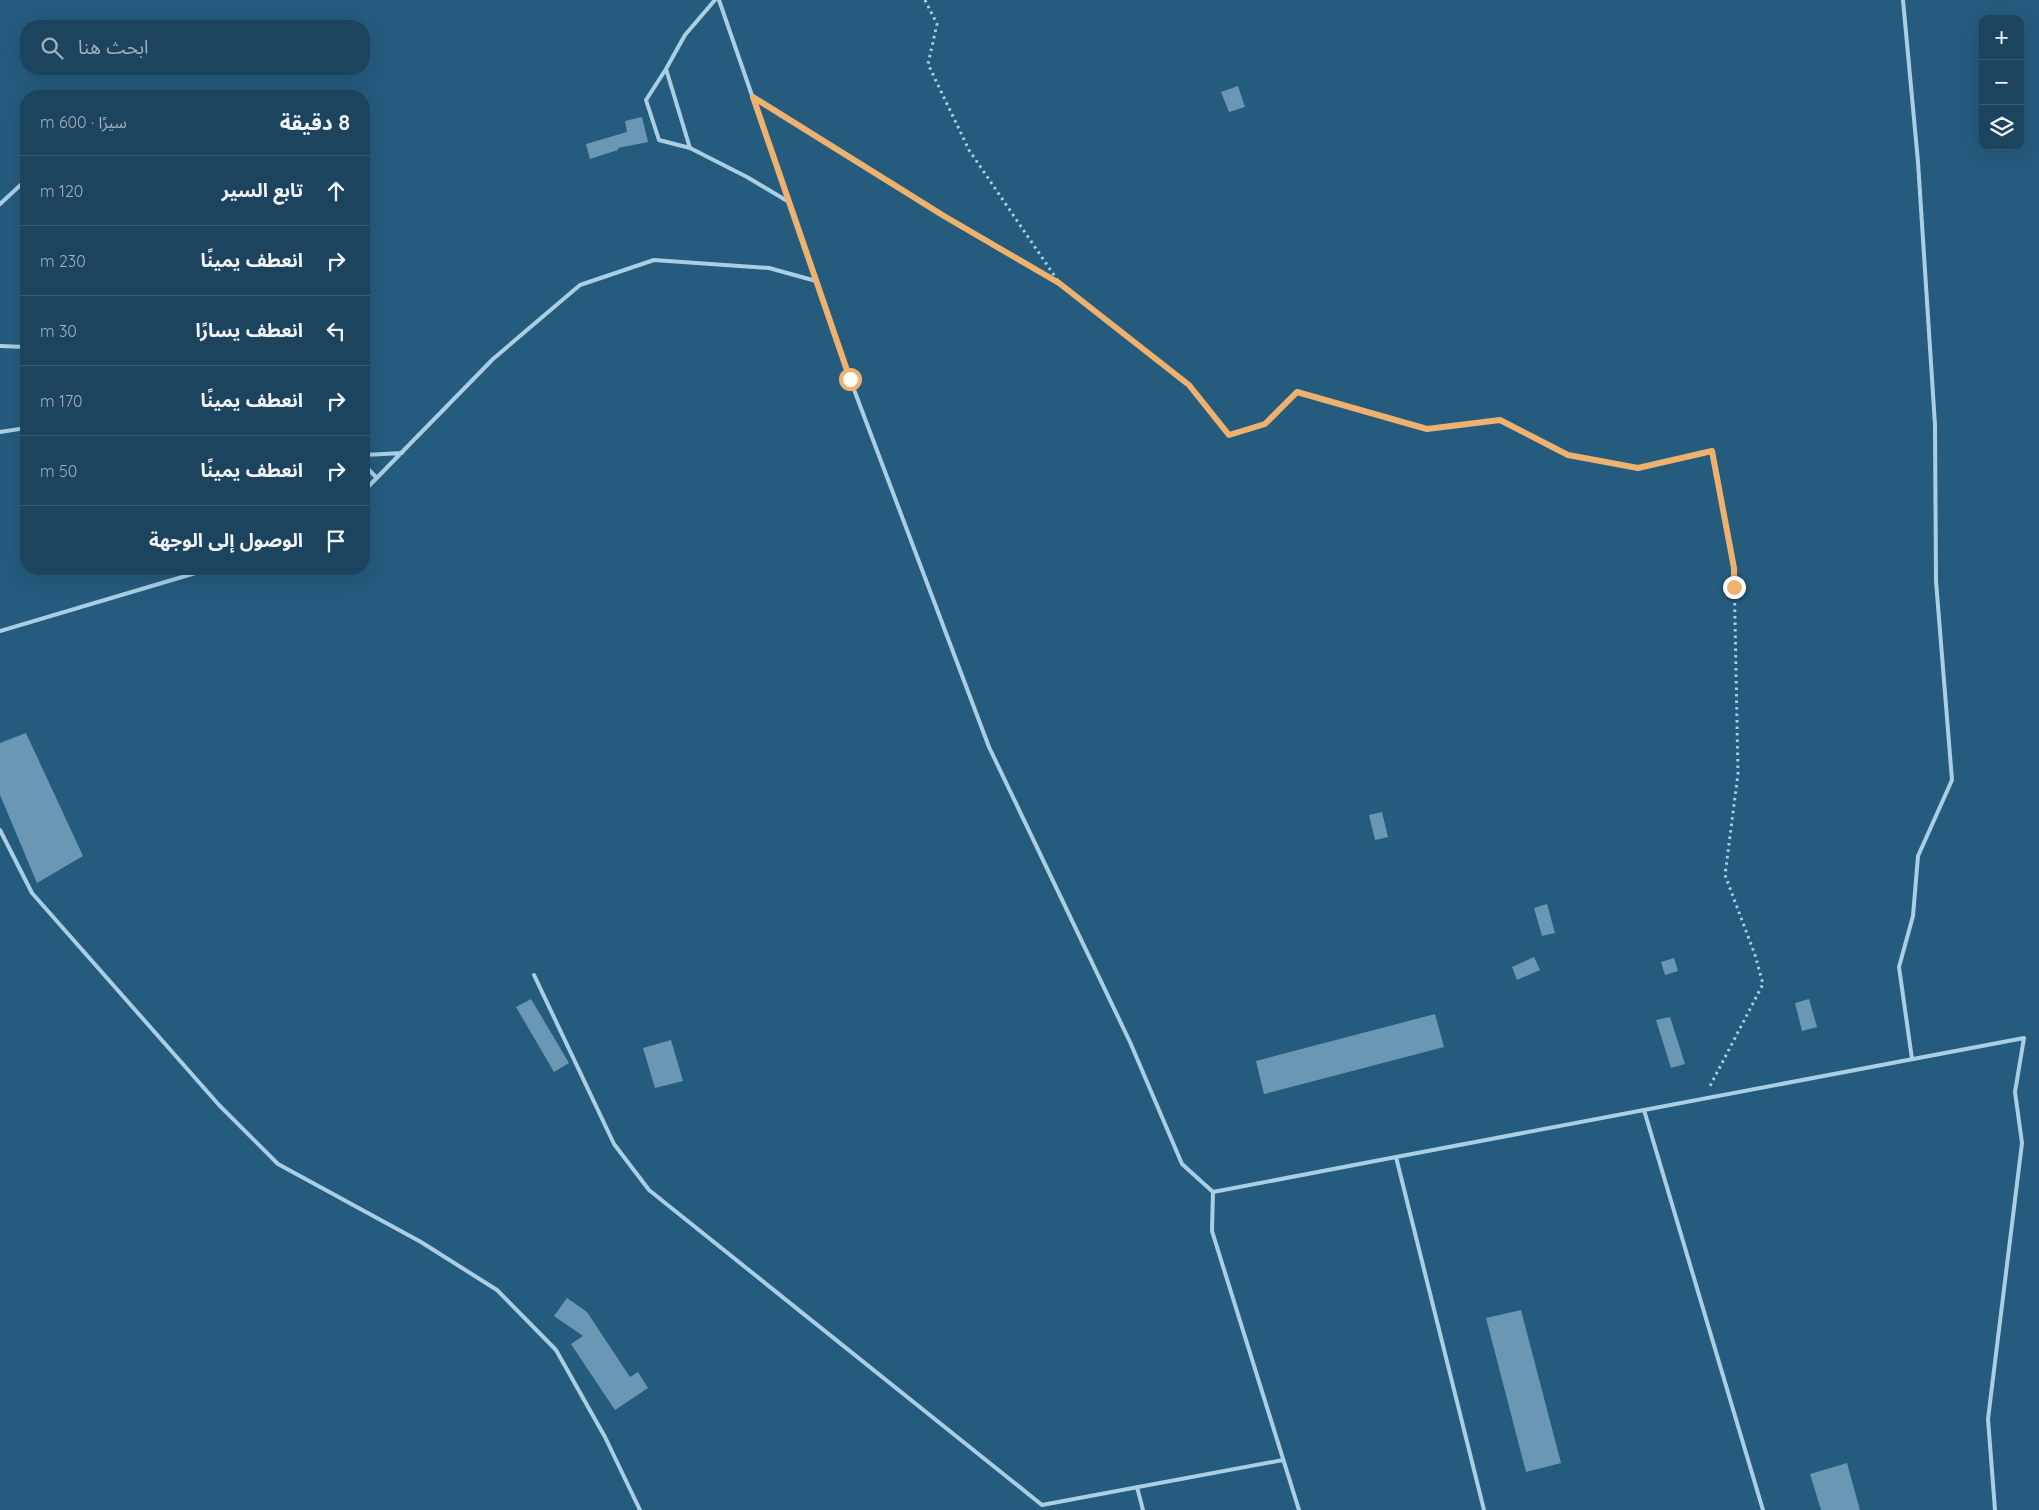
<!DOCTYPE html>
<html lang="ar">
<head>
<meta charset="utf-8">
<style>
	body { margin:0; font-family:Quicksand,"Noto Sans Arabic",sans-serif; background:#294e67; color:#f1f3f6; direction:rtl }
	.controls { position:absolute; right:15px; top:15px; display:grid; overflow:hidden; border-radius:10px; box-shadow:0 5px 20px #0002 }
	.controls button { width:45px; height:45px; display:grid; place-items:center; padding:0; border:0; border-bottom:1px solid #3a5c73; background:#1c445e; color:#f1f3f6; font:25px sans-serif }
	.stop { position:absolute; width:15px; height:15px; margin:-11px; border:4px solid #efb26e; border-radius:50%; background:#fff }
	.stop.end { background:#efb26e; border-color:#fff; box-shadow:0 1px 5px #0008 }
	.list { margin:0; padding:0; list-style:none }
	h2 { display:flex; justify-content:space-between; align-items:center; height:65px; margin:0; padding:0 20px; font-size:21px }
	h2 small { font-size:16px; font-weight:400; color:#a0b0bc }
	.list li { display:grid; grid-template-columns:32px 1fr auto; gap:15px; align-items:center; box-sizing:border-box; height:70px; padding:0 20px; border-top:1px solid #3a5c73 }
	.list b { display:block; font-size:19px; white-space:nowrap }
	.list em { font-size:16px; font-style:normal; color:#a0b0bc }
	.icon { flex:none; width:28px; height:28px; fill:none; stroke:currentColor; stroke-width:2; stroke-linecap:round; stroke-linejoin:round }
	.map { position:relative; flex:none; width:2039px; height:1510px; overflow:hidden; direction:ltr }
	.search { position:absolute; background:#1c445e; box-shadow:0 5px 20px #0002; left:20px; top:20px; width:350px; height:55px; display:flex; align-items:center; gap:12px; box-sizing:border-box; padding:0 18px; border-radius:20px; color:#a0b0bc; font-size:19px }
	.panel { position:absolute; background:#1c445e; box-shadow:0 5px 20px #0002; left:20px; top:90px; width:350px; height:485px; border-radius:20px; direction:rtl }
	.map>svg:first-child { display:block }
</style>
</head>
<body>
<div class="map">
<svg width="2039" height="1510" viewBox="0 0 2039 1510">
	<rect width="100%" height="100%" fill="#255b7d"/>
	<path fill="#6a98b4" d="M1238,86L1245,107L1229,112L1221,92Z
		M642,117L648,142L618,148V150L590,159L586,144L627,132L625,121Z
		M26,733L83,856L37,883L0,795V743Z
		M1382,812L1388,837L1375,840L1369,815Z
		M1547,904L1555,933L1542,936L1534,908Z
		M1534,957L1540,970L1517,980L1512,967Z
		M1674,958L1678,971L1665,975L1661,962Z
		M531,999L569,1063L554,1072L516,1007Z
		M1809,999L1817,1027L1802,1031L1795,1003Z
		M1435,1014L1444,1047L1264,1094L1256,1061Z
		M1670,1017L1685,1064L1671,1068L1656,1020Z
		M671,1040L683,1081L655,1088L643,1048Z
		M567,1298L587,1312L630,1377L638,1372L648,1388L615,1410L571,1344L583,1336L554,1316Z
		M1521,1310L1561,1463L1526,1472L1486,1318Z
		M1847,1463L1860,1510H1821L1810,1474Z"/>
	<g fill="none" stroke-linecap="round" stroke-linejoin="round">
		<path stroke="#a9cfe5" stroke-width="3" stroke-dasharray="2.5 4" stroke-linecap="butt" d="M925,0L937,24L928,64L969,150L1058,281
			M766,105L944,216L1059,283L1189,385L1229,435L1265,424L1297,392L1427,429L1501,420L1569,455L1638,468L1712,451L1734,568L1738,774L1725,875L1755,955L1763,984L1709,1088"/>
		<path stroke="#a9cfe5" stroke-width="4" d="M715,0L685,35L666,69L690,148L747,177L789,202
			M719,0L850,379L989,747L1130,1042L1182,1164L1213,1192L1396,1157L1484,1510
			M1903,0L1918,162L1935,425L1936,581L1952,780L1918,856L1913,916L1899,967L1912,1059
			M666,69L646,100L659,140L690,148
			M0,204L26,180
			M0,346L26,347
			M0,432L26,428
			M364,455L402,453
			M364,465L377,478
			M364,491L493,359L580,285L654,260L769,268L816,281
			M0,631L209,569
			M0,830L32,893L219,1105L278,1164L421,1242L497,1290L556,1350L605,1437L640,1510
			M534,975L614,1144L649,1190L1042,1505L1283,1460
			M1644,1110L2024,1038L2015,1092L2022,1143L1988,1419L1995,1510
			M1396,1157L1644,1110L1763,1510
			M1213,1192L1212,1231L1299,1510
			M1137,1487L1143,1510"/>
	</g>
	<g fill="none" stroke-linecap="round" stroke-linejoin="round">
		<path stroke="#efb26e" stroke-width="6" d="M850,379L753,97L944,216L1059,283L1189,385L1229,435L1265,424L1297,392L1427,429L1500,420L1568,455L1638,468L1712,451L1734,568V587"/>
	</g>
</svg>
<div class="controls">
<button>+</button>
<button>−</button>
<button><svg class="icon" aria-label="layers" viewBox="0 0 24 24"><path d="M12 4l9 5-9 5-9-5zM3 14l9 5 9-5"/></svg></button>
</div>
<div class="stop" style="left:850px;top:379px"></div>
<div class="stop end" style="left:1734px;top:587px"></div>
<div class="search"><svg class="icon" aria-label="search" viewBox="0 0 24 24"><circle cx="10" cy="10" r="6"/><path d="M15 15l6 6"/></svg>ابحث هنا</div>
<section class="panel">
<h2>8 دقيقة<small>سيرًا · 600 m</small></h2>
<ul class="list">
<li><svg class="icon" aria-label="ahead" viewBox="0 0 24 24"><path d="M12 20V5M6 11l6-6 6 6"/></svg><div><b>تابع السير</b></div><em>120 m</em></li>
<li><svg class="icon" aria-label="right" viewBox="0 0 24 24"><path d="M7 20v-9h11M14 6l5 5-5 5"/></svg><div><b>انعطف يمينًا</b></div><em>230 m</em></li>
<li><svg class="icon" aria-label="left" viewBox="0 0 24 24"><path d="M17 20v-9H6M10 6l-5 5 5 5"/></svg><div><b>انعطف يسارًا</b></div><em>30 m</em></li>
<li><svg class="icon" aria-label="right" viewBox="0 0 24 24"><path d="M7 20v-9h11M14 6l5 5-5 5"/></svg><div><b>انعطف يمينًا</b></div><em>170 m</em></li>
<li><svg class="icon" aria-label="right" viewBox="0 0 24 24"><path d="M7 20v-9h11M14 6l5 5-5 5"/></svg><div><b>انعطف يمينًا</b></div><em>50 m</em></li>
<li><svg class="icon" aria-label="arrive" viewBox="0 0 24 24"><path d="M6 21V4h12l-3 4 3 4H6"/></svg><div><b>الوصول إلى الوجهة</b></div></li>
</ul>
</section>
</div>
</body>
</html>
